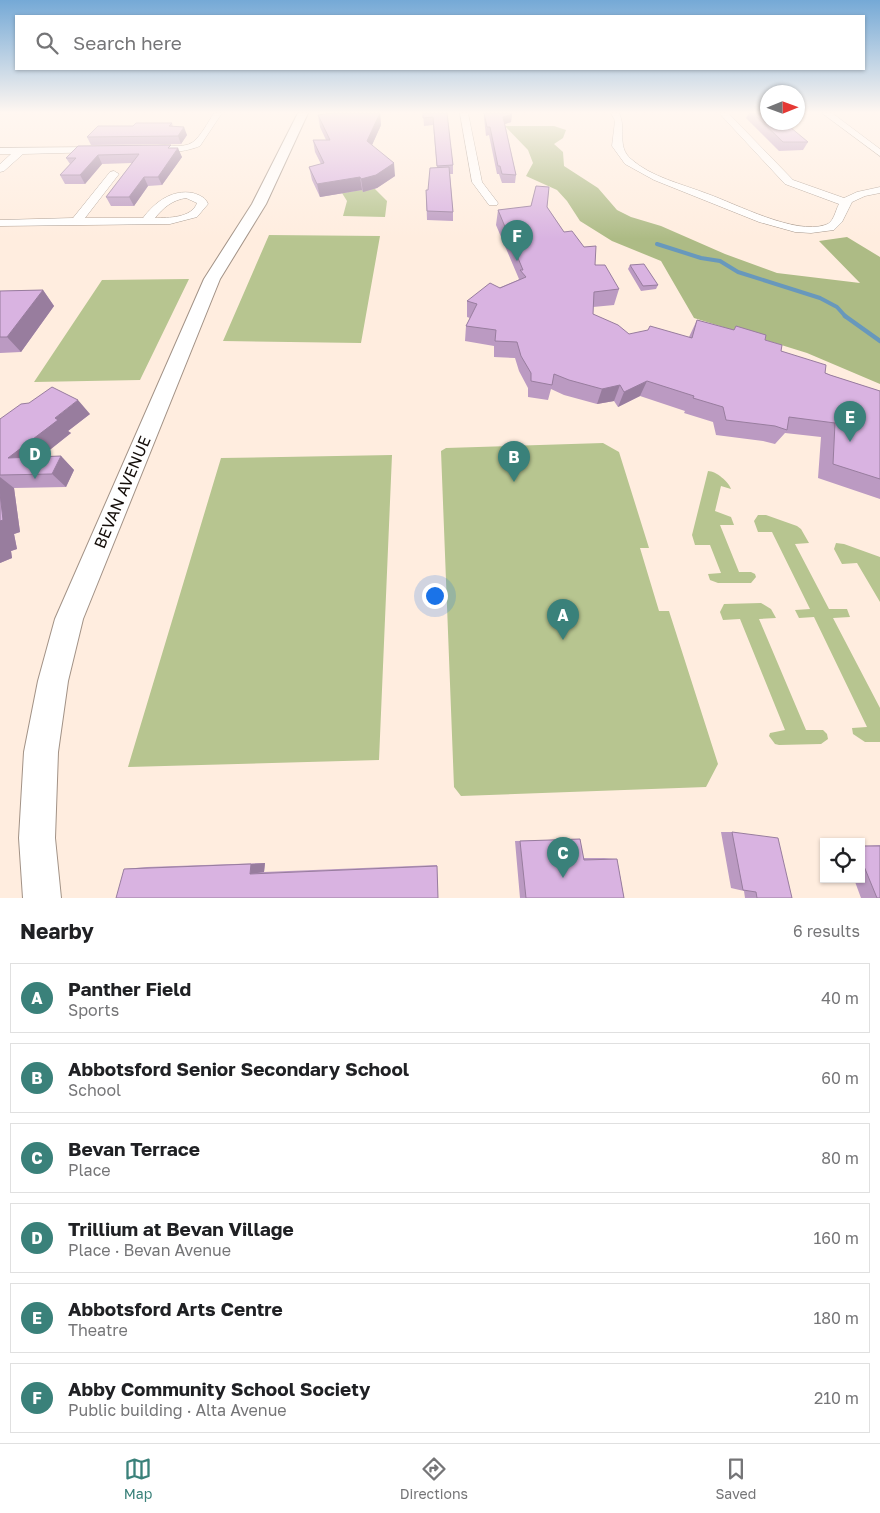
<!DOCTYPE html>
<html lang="en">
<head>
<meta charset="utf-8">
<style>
	body { margin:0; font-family:"Golos Text",sans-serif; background:#f6f6f6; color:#202124 }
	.controls { position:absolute; right:15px; bottom:15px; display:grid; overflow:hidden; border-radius:0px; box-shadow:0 1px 4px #0004 }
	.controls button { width:45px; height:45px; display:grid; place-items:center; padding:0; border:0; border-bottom:1px solid #e0e0e0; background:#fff; color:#202124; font:25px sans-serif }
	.compass { position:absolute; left:760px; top:85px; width:45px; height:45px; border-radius:50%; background:#fff; box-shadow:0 1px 4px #0004; rotate:89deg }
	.you { position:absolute; left:434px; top:595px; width:18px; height:18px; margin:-12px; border:4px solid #fff; border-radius:50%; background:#1a73e8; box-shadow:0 0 0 8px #1a73e833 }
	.badge { display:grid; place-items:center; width:32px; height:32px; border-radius:50%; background:#3a817a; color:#fff; font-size:16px; font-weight:700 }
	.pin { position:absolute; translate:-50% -41px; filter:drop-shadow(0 1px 2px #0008) }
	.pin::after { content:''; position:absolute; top:26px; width:18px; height:15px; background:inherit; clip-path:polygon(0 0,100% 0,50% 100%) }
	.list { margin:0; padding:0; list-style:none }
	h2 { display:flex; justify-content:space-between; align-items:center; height:65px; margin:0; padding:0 20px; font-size:21px }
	h2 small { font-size:16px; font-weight:400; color:#757577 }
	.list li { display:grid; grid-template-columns:32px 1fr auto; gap:15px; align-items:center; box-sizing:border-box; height:70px; margin:0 10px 10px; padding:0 10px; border:1px solid #e0e0e0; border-radius:0px }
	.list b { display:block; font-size:19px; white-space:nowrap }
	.list p { margin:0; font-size:16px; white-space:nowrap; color:#757577 }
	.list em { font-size:16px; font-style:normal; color:#757577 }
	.icon { flex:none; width:28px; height:28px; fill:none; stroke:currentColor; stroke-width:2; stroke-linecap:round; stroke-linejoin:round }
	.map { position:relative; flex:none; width:880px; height:898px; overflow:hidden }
	.search { position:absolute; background:#fff; box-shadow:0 1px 4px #0004; left:15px; right:15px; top:15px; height:55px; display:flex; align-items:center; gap:12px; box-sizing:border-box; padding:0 18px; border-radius:0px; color:#757577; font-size:19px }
	.sheet { height:545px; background:#fff }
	nav { display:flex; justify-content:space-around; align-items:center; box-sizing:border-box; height:70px; border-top:1px solid #e0e0e0; background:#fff; font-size:14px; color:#757577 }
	nav a { display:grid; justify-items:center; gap:2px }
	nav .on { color:#3a817a }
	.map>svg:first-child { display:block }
</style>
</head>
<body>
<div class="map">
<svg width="880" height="898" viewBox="0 0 880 898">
	<rect width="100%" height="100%" fill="#ffeddf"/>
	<path fill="#b7c590" d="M374,188L387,201L385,217L343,216L347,201L342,193Z
		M269,235L380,236L361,343L223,341Z
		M189,279L140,380L34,382L102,280Z
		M603,443L619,452L649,548H640L659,611H669L718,764L706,787L461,796L454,787L441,451L446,448Z
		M392,455L379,760L128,767L221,458Z
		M708,471C716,471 729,482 731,489L721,486L715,511L731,517L734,525H720L739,572H751L755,574L756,577L751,583H718L710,580L708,574L721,573L710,545H695L692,535Z
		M758,515H766L797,526L801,529L809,543L795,544L829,609H847L850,617L833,618L880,708V742H865L853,734L852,728L867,727L814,617L799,618L795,610L810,609L772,532H758L754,521Z
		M836,543L844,544L880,557V602L857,563L842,564L834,549Z
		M761,603L771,609L776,618L759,619L806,730H823L827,734L828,739L821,744L779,745L775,744L769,736L770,733L785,730L740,619L723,620L720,612L724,604Z"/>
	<path fill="#adbb85" d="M505,126H554L566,130L563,138L554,144L563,152L564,166L598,188L617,210L631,217L661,226L725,254L777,273L860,283L819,241L847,237L880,257V384L807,353L694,318L661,261L612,241L580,221L567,201L557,190L526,176L533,163L528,150Z"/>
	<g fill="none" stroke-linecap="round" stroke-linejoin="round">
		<path stroke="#6898bc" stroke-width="4" d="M657,244L701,258L720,261L738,272L820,298L837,307L846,317"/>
		<path stroke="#6898bc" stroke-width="4.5" d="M845,316L880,341"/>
		<defs>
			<path id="minor" d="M214,113H222L200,146C189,151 160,156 150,149C161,140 181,151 193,142C201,136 208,122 214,113Z
				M460,113H468L482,182L498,203L497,205H489L472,182Z
				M611,113H619C627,129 616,146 631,159C651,177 682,184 708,194C736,204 795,235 825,225C834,223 835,211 839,204L785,184L719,113H728L793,180L844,198L857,192L880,187V193L865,196L852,202L842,222L834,230L811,233L795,232L759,222L654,180L625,164L612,146L615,121Z
				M822,113H832L880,149V156Z
				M97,147L100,148V152L23,154L4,171L0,172V164L11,154H0V148Z
				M114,171L119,174L85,218H143C155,202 172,189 193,193C200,195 206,198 208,204L197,217L170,224L0,226V220L73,218L110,172ZM186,198L197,203C192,218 168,218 155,218C163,208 172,200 186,198Z"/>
			<path id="tertiary" d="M298,113H308L266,204L220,279L83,619L68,681L58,752L55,838L61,898H23L19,838L24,752L38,681L55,619L204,279L252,204Z"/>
		</defs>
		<use href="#minor" stroke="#a29286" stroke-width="1"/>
		<use href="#tertiary" stroke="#a29286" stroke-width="2"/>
		<use href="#minor" fill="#fff" fill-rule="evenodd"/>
		<use href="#tertiary" fill="#fff" fill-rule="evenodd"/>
	</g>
	<path fill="#bb9ac2" d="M380,113L381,125L372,145L395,176L377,188L363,192L362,190L320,197L312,180L309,167L321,164L315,152L313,140H326L320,127L318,115Z
		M423,113H447L453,165V174H450L453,212V221L427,220L426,190H428L437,168L433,125L424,126Z
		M484,113H512L511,122L505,124L516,175L515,183H502L499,174H497L489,135L486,136L484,118Z
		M749,113H768L808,142L803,150L779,151L746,118Z
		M172,123L173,127L187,135L181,144L91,145L87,137L133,126Z
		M172,148L182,157L162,185L148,186L134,206H111L106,197L132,163L102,164L85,184H65L60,175L70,164L66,158Z
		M547,207L564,232L619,289L614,305L593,307V314L629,334L689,337L697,320L734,330L736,326L765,340L781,351L830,375L880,391V499L818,478L821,437L785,433L775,444L763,441L716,435L713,422L684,413L685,411L640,396L618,407L614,401L597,404L564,395L551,389L548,400L528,397V388L519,371L515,358L494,357V346L465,341L466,326L470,318L467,317V301L518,280L519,279L496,225L498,210Z
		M630,265L658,285L656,289L641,291L628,269Z
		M43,290L54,306L21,352L0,353V291Z
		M90,414L68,431L71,433L41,457L61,456L74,470L66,487L14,488L20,532L14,534L17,549L11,551L12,558L0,563V419Z
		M721,832H732L792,898H745L744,891L731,888Z
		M580,839L583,858H604L617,859L624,898H520L515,841Z
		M880,845V898H861L854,879H861V846Z
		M265,863L264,872L437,865L438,898L124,869L147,867Z"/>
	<path fill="#987d9e" d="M380,113L381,125L368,154L367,141Z
		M512,114L511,122L502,125L503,117Z
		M184,127L187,135L181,144L178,136Z
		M178,148L182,157L162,185L158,177Z
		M98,155L102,164L85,184L80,175Z
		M394,163L395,176L377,188L363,192L361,179Z
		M144,177L148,186L134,206L129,197Z
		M360,177L362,190L320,197L317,184Z
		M43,290L54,306L21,352L7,337Z
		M647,381L640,396L618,407L624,392Z
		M620,385L614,401L597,404L602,389Z
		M78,400L90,414L68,431L71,433L23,471L8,458L55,418Z
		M61,456L74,470L66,487L52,474Z
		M0,477L14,488L20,532L14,534L17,549L11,551L12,558L0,563Z
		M265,863L264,872L250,874L251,864Z"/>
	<path fill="#d9b3e1" stroke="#987d9e" d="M333,113H380L367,141L394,163L376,175L361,179L360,177L317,184L309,167L324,163L313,140H330L318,115Z
		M423,113H447L453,165L437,166L433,117L423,118Z
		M484,113H512V114L503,117L516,175L502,174L500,166H498L490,127H487Z
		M753,113H768V122H784L808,142H783Z
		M136,123H172L169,126L184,127L178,136L87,137L98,126H133Z
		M171,145L168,148H178L158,177H144L129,197H106L139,154L98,155L80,175H60L76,158H66L78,146Z
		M449,167L453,212L427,211L426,190H428L430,168Z
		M536,186L549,187L547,207L564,232L572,231L584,247L596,246L595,265H605L619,289L594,292L593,314L618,325L629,334L648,330L650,326L692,338L697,320L734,330L736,326L766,335L765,340L782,345L781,351L826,365L825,373L830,375L880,391V479L833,464L835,423L789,417L787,430L775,426L726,420L723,407L693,398L694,396L647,381L624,392L620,385L602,389L569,380L554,374L552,385L531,381V373L521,356L517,342L495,341L496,330L466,326L477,304L467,301L490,283L500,288L526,277L520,270H523L498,210L531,206Z
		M644,264L658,285L643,286L630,265Z
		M43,290L7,337H0V291Z
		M52,387L78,400L55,418L58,420L8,458L61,456L52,474L0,475V419L21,404L29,403Z
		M0,493L3,520L0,521Z
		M732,832L778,838L792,898H757L756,892L743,890Z
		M580,839L584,860L617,859L624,898H526L520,841Z
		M861,846H880V898H877L861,859Z
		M251,864L250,874L437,866L438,898H116L124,869Z"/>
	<linearGradient id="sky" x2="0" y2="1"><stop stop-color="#75a9d6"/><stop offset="0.47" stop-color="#fff7f1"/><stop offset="1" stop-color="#fff7f1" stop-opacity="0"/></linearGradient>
	<rect width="880" height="239" fill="url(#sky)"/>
	<g text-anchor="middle" stroke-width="4" stroke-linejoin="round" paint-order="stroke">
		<g font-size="16" fill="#130d09" stroke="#fff">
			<text transform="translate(122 492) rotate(-67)" y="6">BEVAN AVENUE</text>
		</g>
	</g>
</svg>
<div class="controls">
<button><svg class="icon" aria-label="locate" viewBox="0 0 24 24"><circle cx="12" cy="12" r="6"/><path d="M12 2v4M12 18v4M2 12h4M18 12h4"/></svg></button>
</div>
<svg class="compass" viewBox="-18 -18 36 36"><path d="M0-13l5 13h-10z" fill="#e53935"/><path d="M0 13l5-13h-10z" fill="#757577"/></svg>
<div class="you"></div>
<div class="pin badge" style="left:563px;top:640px">A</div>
<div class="pin badge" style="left:514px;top:482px">B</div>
<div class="pin badge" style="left:563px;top:878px">C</div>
<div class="pin badge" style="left:35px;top:479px">D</div>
<div class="pin badge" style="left:850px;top:442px">E</div>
<div class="pin badge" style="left:517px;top:261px">F</div>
<div class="search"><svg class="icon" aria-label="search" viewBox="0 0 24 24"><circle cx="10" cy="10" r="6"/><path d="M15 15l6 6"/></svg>Search here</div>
</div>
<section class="sheet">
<h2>Nearby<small>6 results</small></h2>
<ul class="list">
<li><span class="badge">A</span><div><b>Panther Field</b><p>Sports</p></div><em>40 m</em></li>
<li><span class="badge">B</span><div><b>Abbotsford Senior Secondary School</b><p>School</p></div><em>60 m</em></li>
<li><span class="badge">C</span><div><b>Bevan Terrace</b><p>Place</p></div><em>80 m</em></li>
<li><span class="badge">D</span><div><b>Trillium at Bevan Village</b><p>Place · Bevan Avenue</p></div><em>160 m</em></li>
<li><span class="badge">E</span><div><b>Abbotsford Arts Centre</b><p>Theatre</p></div><em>180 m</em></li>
<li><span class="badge">F</span><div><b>Abby Community School Society</b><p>Public building · Alta Avenue</p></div><em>210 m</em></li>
</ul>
</section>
<nav>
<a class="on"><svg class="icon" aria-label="map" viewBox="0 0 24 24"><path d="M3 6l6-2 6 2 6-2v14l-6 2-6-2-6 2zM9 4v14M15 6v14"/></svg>Map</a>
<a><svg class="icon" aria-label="directions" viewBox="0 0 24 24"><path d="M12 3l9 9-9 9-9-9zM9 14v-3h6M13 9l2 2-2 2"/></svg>Directions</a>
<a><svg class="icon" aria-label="saved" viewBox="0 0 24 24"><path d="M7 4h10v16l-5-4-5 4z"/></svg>Saved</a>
</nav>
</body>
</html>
